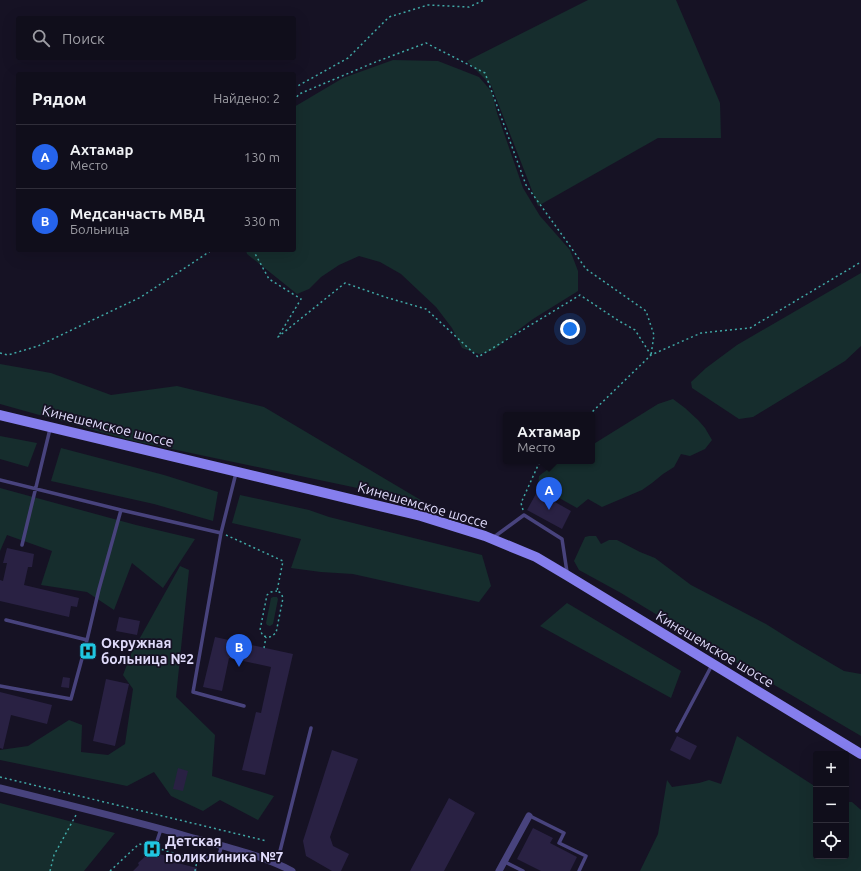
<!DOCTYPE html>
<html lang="ru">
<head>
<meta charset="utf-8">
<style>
	body { margin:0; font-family:Ubuntu,sans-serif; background:#191724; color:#f1f3f6 }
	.controls { position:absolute; right:12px; bottom:12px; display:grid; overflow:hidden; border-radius:4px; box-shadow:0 4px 16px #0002 }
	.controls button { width:36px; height:36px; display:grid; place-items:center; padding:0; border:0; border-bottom:1px solid #302e3a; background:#100e1b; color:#f1f3f6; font:20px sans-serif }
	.you { position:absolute; left:570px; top:329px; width:14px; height:14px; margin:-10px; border:3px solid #fff; border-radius:50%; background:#1a73e8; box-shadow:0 0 0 6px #1a73e833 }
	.badge { display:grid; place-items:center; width:26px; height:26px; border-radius:50%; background:#2563eb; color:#fff; font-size:13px; font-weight:700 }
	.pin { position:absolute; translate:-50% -33px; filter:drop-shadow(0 1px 2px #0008) }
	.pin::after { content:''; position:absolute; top:21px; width:14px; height:12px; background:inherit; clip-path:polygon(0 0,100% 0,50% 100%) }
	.popup { position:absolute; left:503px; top:412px; width:92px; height:52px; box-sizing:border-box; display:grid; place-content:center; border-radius:4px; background:#100e1b; filter:drop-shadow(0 1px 3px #0005); font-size:13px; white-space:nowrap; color:#9c9ca3 }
	.popup b { font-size:15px; color:#f1f3f6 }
	.popup::after { content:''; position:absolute; left:50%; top:100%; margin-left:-8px; border:8px solid transparent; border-top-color:#100e1b }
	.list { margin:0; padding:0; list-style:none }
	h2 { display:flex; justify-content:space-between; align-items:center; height:52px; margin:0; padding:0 16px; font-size:17px }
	h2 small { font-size:13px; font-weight:400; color:#9c9ca3 }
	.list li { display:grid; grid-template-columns:26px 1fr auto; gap:12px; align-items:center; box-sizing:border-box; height:64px; padding:0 16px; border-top:1px solid #302e3a }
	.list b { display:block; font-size:15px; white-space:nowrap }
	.list p { margin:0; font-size:13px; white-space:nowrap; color:#9c9ca3 }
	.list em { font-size:13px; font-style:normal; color:#9c9ca3 }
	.icon { flex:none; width:22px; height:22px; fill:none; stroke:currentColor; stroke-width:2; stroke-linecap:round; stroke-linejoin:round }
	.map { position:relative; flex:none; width:861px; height:871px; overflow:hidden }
	.search { position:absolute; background:#100e1b; box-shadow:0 4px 16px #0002; left:16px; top:16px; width:280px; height:44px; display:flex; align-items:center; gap:10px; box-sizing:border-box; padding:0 14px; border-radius:4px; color:#9c9ca3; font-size:15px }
	.panel { position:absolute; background:#100e1b; box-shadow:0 4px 16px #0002; left:16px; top:72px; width:280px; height:180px; border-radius:4px }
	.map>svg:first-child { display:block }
</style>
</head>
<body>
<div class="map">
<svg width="861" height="871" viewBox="0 0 861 871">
	<rect width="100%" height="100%" fill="#161224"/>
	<path fill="#162d2d" d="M588,0H676L720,103L721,138H658L538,206L491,85L467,61Z
		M393,60L438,61L479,77L492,92L497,113L523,188L540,216L570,250L578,271V291L533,319L513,334L494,350L479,354L462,348L452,328L436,307L401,274L380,262L359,256L339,265L321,277L309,289L297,294L247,254L246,250H294V107L343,78Z
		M861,273V346L845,361L753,417L739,419L692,388L691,382L706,368L737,345Z
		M0,364L51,373L111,395L177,386L264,407L424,502L129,440L0,404Z
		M673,399L685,408L698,420L705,428L712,440L705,449L690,456L681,454L674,467L663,474L652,483L642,490L602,507L588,499L577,508L538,486L539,476L552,466L561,461H592V445L658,404Z
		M0,436L37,443L28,467L0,459Z
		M61,448L164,475L218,492L213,521L154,504L51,481Z
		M0,488L136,525L195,539L163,588L132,563L114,610L87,592L41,585L52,551L7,535L0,551Z
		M240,495L309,510L329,517L482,555L491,586L479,602L353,574L321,572L291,568L301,539L232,523Z
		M589,536H596L601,544L609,540H617L640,552L655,558L691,585L766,624L793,641L844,671L861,674V736L710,647L621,593L579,570L574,561L585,537Z
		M180,566L189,570L176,697L215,735L212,776L274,796L258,820L220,800L203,811L171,796L154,772L127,786L0,760V750L28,746L69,720L82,725L81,752L108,755L125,744L133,689L123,675L131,654Z
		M273,597H277L278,599L273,624L270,626L267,625L266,623L271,598Z
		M567,603L681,671L671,698L540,626Z
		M737,736L816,787V856H846V802H852L861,810V871H640L658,834L667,780L672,787L699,783L709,780L721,784Z
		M0,803L115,833L84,871H0Z"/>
	<path fill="#292143" d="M537,492L571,511L562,529L527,510Z
		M7,548L34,554L32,567H28L24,585L79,598L77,607L71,606L69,617L0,601V580L3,581L7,563H3Z
		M119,617L140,621L137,635L116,631Z
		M215,637L293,654L265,775L242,770L256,712L261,713L271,667L229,658L222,691L203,687Z
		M63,677L70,678L69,688L61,687Z
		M106,679L129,684L115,746L93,741Z
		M0,692L52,705L47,724L11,715L3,749L0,748Z
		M677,736L697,746L690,760L670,750Z
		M332,750L358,759L330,837L333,846L349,854L341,871H332L306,856L303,841Z
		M178,768L188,771L183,791L173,789Z
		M449,798L475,813L444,871H410Z
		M533,828L553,838L550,843L577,857L570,871H541L517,859Z
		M150,852L167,856L166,860L197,868V871H133L139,865L138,863Z"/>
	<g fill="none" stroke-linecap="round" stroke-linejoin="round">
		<path stroke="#40a8a6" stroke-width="1.5" stroke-dasharray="2 3" stroke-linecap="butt" d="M294,88L348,58L389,17L428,5L469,7L484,0
			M294,101L299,94L373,63L426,43L485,73L526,185L565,239L586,269L646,311L654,335L651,355
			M253,250L269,279L301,299L278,337L345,283L385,297L426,309L478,357L580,295L619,321L635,330L651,355
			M0,353L8,355L38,346L141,297L212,250
			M589,415L651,355L701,333L750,328L861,262
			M523,510L521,503L540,461
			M226,535L283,561L277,591L281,593L283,598L276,633L270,637L263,636L260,630L267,595L271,592L277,591
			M264,648L266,637
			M0,777L267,841
			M157,848L196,860
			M50,871L54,855L76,815
			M110,871L139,844L153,847
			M195,871L197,861"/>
		<path stroke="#48437d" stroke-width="3.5" d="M0,480L121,510
			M221,533L193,692L244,706
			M494,537L524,515L562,539L567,572
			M22,545L50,429
			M6,620L87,640
			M0,686L71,699L87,640L99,589L121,510L221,533L236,473
			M677,731L712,665
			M530,816L564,833L559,843L586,856L579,871
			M157,841L161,829
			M201,857L218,858L222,845
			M505,862L523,871
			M277,863L311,728"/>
		<path stroke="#48437d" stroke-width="7" d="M0,788C61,803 122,818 183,835C218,845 260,854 292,871
			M499,871L529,816"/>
		<path stroke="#857eed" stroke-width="10" d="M0,415L421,516L485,536L536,557L568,576L861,754"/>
	</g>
	<defs>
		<symbol id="hospital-square" viewBox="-11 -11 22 22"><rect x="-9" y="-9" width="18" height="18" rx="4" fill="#20c6e1" stroke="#161224"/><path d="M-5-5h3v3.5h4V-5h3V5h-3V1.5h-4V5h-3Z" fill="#111"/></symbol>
	</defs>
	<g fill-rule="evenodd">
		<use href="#hospital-square" x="78" y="641" width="20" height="20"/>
		<use href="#hospital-square" x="142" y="839" width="20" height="20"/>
	</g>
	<g text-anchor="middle" stroke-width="3.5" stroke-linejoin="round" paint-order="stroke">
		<g font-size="14" fill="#dfdafa" stroke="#161224">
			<text transform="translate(108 426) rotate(14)" y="5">Кинешемское шоссе</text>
			<text transform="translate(423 505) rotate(16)" y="5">Кинешемское шоссе</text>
			<text transform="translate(715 649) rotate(31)" y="5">Кинешемское шоссе</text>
		</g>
		<g font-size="14" font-weight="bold" fill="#dfdafa" stroke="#161224" text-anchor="start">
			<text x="101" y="648">Окружная<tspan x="101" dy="16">больница №2</tspan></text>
			<text x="165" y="846">Детская<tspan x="165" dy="16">поликлиника №7</tspan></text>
		</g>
	</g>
</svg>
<div class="controls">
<button>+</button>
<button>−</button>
<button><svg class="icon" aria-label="locate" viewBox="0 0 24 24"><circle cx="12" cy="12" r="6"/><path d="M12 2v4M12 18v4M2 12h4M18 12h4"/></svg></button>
</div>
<div class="you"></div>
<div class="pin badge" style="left:549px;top:510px">A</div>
<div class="popup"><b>Ахтамар</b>Место</div>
<div class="pin badge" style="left:239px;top:667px">B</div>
<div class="search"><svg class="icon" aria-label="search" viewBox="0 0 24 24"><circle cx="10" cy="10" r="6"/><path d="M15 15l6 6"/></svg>Поиск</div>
<section class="panel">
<h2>Рядом<small>Найдено: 2</small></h2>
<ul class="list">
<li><span class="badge">A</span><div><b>Ахтамар</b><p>Место</p></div><em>130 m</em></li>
<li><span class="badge">B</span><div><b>Медсанчасть МВД</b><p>Больница</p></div><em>330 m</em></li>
</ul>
</section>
</div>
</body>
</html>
